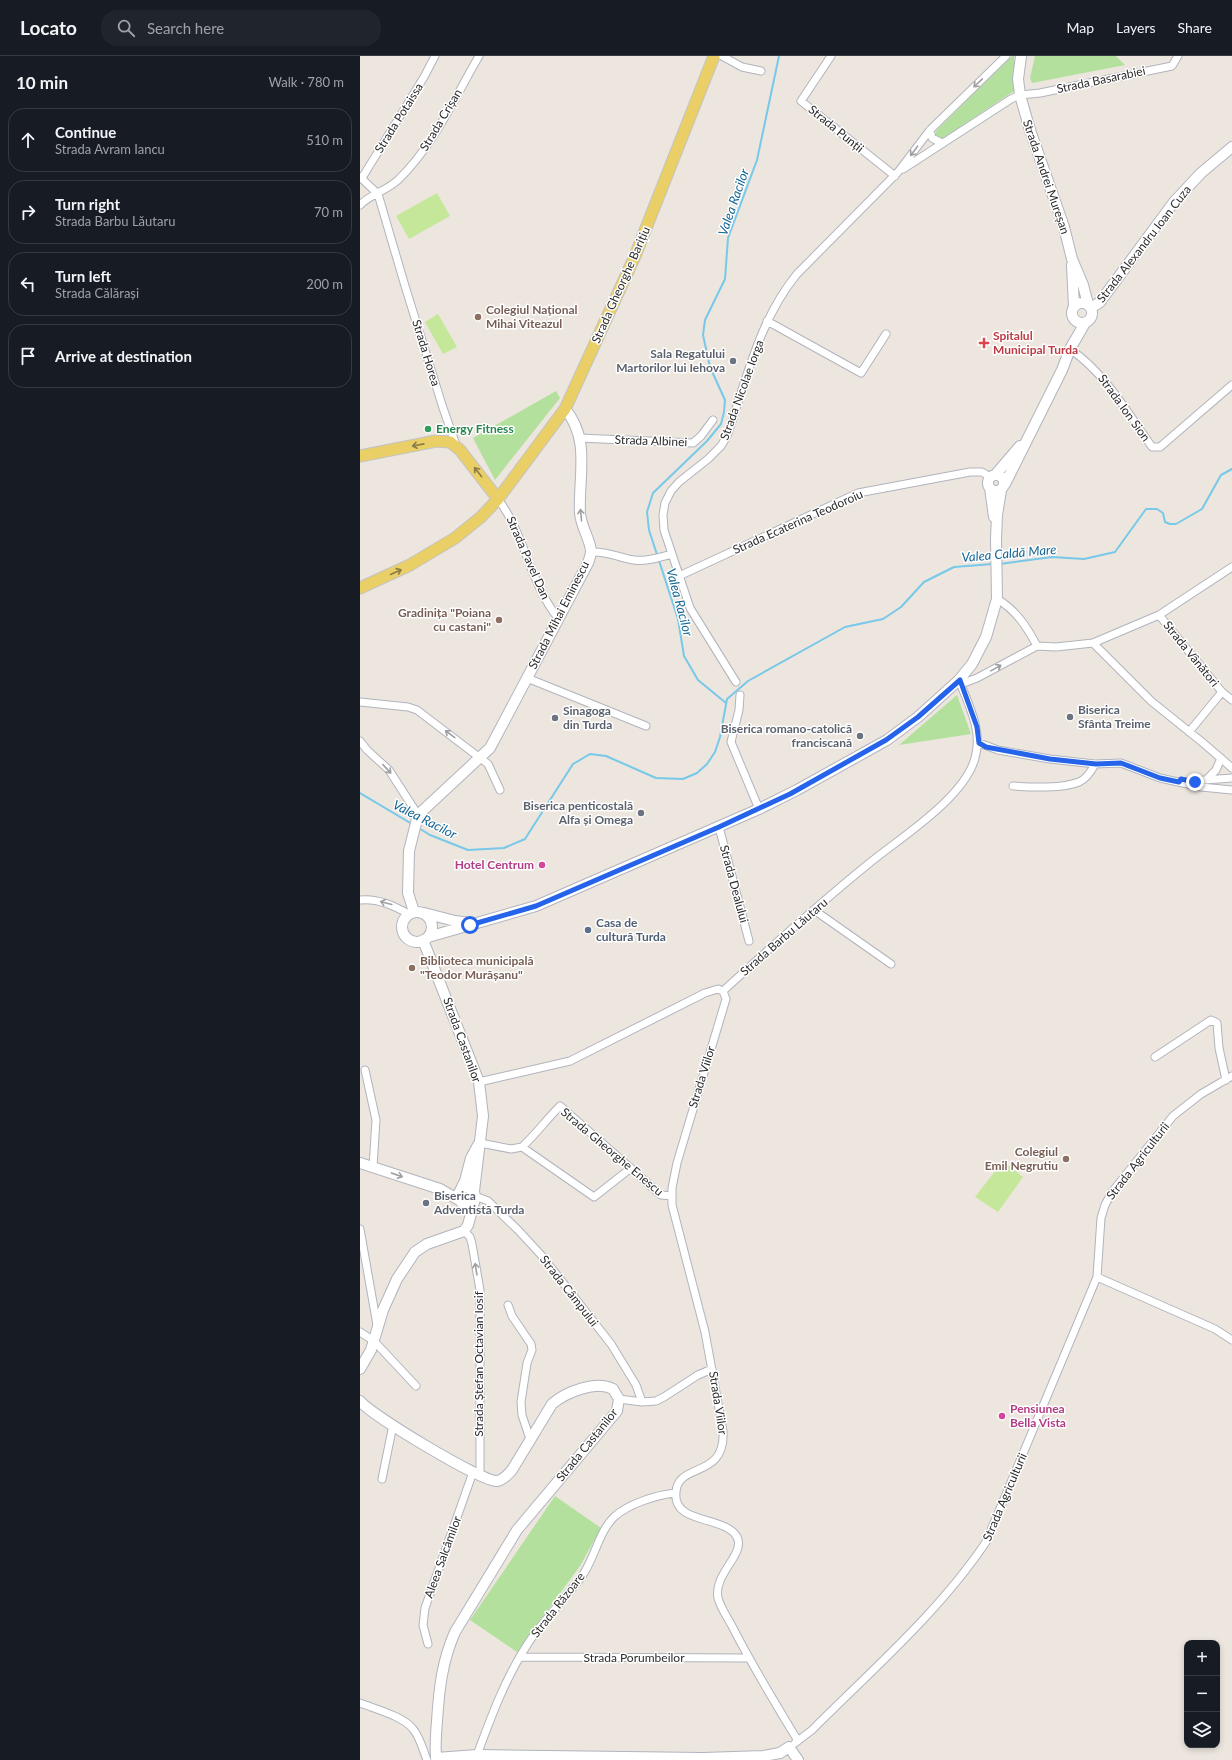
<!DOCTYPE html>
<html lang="en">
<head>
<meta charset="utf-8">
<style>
	body { margin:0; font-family:Lato,sans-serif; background:#20242c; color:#f1f3f6 }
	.controls { position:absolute; right:12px; bottom:12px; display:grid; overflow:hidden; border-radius:8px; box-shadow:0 2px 6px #0003 }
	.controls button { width:36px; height:36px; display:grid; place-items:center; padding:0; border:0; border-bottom:1px solid #363941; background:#171b24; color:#f1f3f6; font:20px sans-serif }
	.stop { position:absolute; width:12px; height:12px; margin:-9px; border:3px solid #2563eb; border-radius:50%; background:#fff }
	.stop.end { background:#2563eb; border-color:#fff; box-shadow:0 1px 4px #0008 }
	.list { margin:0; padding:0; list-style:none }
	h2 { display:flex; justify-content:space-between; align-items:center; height:52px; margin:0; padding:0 16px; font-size:17px }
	h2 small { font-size:13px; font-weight:400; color:#9ea1a6 }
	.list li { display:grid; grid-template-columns:26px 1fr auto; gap:12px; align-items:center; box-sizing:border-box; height:64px; margin:0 8px 8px; padding:0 8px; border:1px solid #363941; border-radius:16px }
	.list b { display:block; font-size:15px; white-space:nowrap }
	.list p { margin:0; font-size:13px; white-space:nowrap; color:#9ea1a6 }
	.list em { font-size:13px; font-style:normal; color:#9ea1a6 }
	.icon { flex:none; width:22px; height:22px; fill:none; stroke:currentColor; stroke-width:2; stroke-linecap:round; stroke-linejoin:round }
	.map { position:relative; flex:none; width:872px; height:1704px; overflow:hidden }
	header { display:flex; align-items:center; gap:24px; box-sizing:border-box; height:56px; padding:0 20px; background:#171b24; border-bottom:1px solid #363941 }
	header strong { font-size:19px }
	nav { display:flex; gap:22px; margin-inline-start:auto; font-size:14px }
	.search { width:280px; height:36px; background:#20242c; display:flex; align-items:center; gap:10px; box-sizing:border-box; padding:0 14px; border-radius:16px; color:#9ea1a6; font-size:15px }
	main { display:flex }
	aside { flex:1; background:#171b24 }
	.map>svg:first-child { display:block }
</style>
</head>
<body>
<header>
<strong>Locato</strong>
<div class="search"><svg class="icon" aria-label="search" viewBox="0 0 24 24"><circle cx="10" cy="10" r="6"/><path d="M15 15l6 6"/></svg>Search here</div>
<nav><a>Map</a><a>Layers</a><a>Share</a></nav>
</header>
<main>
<aside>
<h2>10 min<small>Walk · 780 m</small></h2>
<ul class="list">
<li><svg class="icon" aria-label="ahead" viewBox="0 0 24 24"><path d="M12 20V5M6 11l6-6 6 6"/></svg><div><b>Continue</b><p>Strada Avram Iancu</p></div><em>510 m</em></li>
<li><svg class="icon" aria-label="right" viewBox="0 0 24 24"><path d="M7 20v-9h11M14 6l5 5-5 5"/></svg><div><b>Turn right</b><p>Strada Barbu Lăutaru</p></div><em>70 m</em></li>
<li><svg class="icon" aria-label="left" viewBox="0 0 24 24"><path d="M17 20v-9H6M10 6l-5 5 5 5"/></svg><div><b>Turn left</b><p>Strada Călărași</p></div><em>200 m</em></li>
<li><svg class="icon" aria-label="arrive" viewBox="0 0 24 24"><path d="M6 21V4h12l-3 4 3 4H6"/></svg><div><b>Arrive at destination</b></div></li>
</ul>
</aside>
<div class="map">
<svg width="872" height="1704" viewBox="0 0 872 1704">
	<rect width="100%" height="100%" fill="#ece6de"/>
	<path fill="#b3e09d" d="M652,0H654V35L582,83L576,81V75Z
		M675,0H756L765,9L672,27L670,22Z
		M196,335L200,342L135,424L113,382Z
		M597,639L611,678L539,689Z
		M195,1440L241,1472L220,1510L157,1596L110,1564Z"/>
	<path fill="#c4e79a" d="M77,137L90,160L49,183L36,160Z
		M78,258L97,291L83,298L65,266Z
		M643,1105L663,1121L638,1156L615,1141Z"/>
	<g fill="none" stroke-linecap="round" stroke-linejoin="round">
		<path stroke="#77c8e9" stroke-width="2" d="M640,508L692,501L724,503L755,496L786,453H797L803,457L805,466L810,468H816L842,453L861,419L872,413
			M366,647L338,624L324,600L318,563L289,474L287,456L293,437L347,385L361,368L364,356L365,344L350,311L343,279L345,264L365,223L368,182L397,104L419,0
			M0,737L52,768
			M57,771L70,779L108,794L144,792L165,783L213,708L230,698L246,700L296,722L323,723L337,717L347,708L355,696L360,681L367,643L388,625L485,571L523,563L541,551L564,526L594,511L633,508"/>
		<defs>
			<path id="street" d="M362,0L382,11L401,15
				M471,0L441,45L535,120
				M570,74L572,82L582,87
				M543,113L651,43L660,39L680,37L812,10L818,0
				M0,121L18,138
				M2,122L64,21L75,0
				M18,138L45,230L83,352L96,389
				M0,149C11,138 26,135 38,124C74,89 94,43 119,0
				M407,265L501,317L526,278
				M710,293C746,318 767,356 792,391H800L872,329
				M219,382L333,387L341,380L353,364
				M138,443C165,479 170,527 198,562
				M231,496C248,495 259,502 274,504C286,506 300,501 312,498
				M319,520L498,437L610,416H622L630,421
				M637,543C656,554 667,571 677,590
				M799,559L862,636L872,644
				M733,587L791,645L842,686L872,712
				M167,622L286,670
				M376,626L330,552L304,474L303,459L305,447L311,435L319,426L348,403L361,390L367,380C386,325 399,264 437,218L538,116L570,74L646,0
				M601,628L617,622L677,590L696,591L733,587L799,559L872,511
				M380,639L379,654L371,686L399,753
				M0,646L48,651L57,654L128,708L140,734
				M829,676L862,636
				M0,685L7,694L29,714L58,759
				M619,687L638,694L690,703L735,708L761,707L800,722L841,731L872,734
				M847,723L856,714L861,702
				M831,725L872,722
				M653,730C671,731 702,733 719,726C726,723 732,714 735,708
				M359,771L389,885
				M0,844C18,842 34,850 49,858
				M454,854L531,908
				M363,935L366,943L317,1107L312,1132V1149L345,1276L363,1375C366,1423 318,1406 316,1436C312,1469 365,1459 377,1481C386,1498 353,1518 358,1542C361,1553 368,1562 373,1572C393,1611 415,1647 438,1685
				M363,935C410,892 458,849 507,809C538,783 604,743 615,702C623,675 609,650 599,624
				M795,1001L851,964L857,967L859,992L866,1024
				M5,1014L16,1064L13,1111
				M119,1026L210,1005L345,937L358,933L363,935
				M120,1087L151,1093L162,1091L234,1141L271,1112
				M162,1091C176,1078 186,1064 200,1050L301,1139L312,1140
				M115,1140L128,1145L158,1174L182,1200L251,1288L276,1329L282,1346
				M0,1173L17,1269
				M104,1175L110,1181L112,1188L120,1234V1419
				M737,1221L855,1273L872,1284
				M148,1249L152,1260L171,1288L172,1294L167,1307L161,1346L162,1359L170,1383
				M0,1276L14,1285L56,1330
				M259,1343L282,1346L296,1345L304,1341L338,1319L352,1313
				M22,1423L33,1369
				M68,1588L63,1569L65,1552L113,1416
				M160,1601L388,1602
				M0,1647C15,1653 43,1660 53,1673C60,1681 63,1694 67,1704
				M435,1687L452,1674C512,1614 579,1556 626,1486L737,1221L741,1162L745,1149L752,1136L813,1060L841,1038L872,1020
				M117,1699C131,1661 145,1623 167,1589C183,1564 205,1543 222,1520C235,1502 238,1477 254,1461C268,1448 296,1439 315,1437"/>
			<path id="secondary" d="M661,0L658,23L660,39L670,74L704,171L712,203L723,229L728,248
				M712,209L714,251
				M712 257a10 10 0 1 1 20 0a10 10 0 1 1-20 0Z
				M731,252L740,246L814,146L841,117L872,91
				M636,418L660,390
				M628 427a8 8 0 1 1 16 0a8 8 0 1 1-16 0Z
				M645,428L702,314L710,293L725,267
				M630,432L634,461
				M54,856L48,837L49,795L58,759L130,692L228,507C229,504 231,499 231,495C230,483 221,471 220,457C218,422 231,383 205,353
				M42 871a15 15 0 1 1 30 0a15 15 0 1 1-30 0Z
				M64,857L95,865L109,867
				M68,881L176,850L399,753L437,734L527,684L558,661L599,624L612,608L626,581L637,543L636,483L637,459L641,434
				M63,884L119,1026L123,1060L114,1135
				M0,1107L80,1133L99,1144
				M102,1132L107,1131L114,1135L115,1142C112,1148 107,1150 101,1146L98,1139L105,1125L111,1102L118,1089
				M0,1313L11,1294L23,1254L37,1223L55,1196L67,1188L104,1175L108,1169L115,1143
				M0,1345C11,1359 122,1426 137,1425C144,1424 148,1418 152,1414L192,1348C206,1336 236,1324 253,1333L259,1343L257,1355L157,1474L95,1576C82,1605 79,1634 77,1665C76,1677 75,1689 76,1702L117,1699L343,1702L404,1700L420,1697L429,1691L438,1704"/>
			<path id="primary" d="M0,400L76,385L90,386L100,394L138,443
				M0,532L50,509L95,482L121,461L138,443L205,353L275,200L354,0"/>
		</defs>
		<use href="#street" stroke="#b1b4be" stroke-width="9"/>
		<use href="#secondary" stroke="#b1b4be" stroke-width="12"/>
		<use href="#primary" stroke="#c4c4c4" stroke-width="13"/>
		<use href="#street" stroke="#fff" stroke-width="7"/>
		<use href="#secondary" stroke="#fff" stroke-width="10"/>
		<use href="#primary" stroke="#eace66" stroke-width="11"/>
	</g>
	<defs><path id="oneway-shaft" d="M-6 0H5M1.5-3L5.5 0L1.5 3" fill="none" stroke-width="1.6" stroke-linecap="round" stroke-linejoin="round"/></defs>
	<g stroke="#a0a0a0">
		<use href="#oneway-shaft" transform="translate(618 27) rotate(136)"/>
		<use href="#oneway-shaft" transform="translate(554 95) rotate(127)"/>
		<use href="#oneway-shaft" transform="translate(221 459) rotate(-95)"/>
		<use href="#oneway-shaft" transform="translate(636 612) rotate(-29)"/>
		<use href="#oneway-shaft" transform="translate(90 678) rotate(-143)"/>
		<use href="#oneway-shaft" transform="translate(27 713) rotate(47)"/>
		<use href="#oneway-shaft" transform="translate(26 847) rotate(-165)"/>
		<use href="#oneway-shaft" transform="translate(37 1119) rotate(19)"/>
		<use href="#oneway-shaft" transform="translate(116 1213) rotate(-99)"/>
	</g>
	<g stroke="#8a7c48">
		<use href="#oneway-shaft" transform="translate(58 389) rotate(169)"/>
		<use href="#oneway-shaft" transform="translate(118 416) rotate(-128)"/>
		<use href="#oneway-shaft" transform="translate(36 516) rotate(-24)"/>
	</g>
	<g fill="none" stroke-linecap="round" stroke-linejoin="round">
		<path stroke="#2563eb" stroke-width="5" d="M110,869L176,850L359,771L430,738L526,684L558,661L600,624L617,671L619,687L626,691L690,703L736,708L761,707L800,722L819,726L821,723L835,726"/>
	</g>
	<g fill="#8d6e63" stroke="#fff" stroke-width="1.5">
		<circle cx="118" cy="261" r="4"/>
		<circle cx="139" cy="564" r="4"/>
		<circle cx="52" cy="912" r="4"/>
		<circle cx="706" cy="1103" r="4"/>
	</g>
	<path fill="#e0444e" stroke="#fff" stroke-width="1.5" d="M622 281h4v4h4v4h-4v4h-4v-4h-4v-4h4z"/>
	<g fill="#6b7280" stroke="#fff" stroke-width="1.5">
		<circle cx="373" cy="305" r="4"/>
		<circle cx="710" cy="661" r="4"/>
		<circle cx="195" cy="662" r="4"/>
		<circle cx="500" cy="680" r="4"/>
		<circle cx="281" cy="757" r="4"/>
		<circle cx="66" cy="1147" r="4"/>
	</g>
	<circle fill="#2e9e5b" stroke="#fff" stroke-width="1.5" cx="68" cy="373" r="4"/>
	<g fill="#d1479c" stroke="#fff" stroke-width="1.5">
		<circle cx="182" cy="809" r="4"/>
		<circle cx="642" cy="1360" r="4"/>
	</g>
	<circle fill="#5c6f8a" stroke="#fff" stroke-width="1.5" cx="228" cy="874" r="4"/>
	<g text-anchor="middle" stroke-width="3" stroke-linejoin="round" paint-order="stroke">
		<g font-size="12" fill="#2b2b2b" stroke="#fff">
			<text transform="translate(741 24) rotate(-12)" y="4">Strada Basarabiei</text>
			<text transform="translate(39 62) rotate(-58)" y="4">Strada Potaissa</text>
			<text transform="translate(81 64) rotate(-59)" y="4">Strada Crișan</text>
			<text transform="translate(476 73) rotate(39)" y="4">Strada Punții</text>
			<text transform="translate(686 121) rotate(71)" y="4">Strada Andrei Mureșan</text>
			<text transform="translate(784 188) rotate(-52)" y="4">Strada Alexandru Ioan Cuza</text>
			<text transform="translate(261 229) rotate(-66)" y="4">Strada Gheorghe Barițiu</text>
			<text transform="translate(66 297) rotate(73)" y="4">Strada Horea</text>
			<text transform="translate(382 334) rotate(-70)" y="4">Strada Nicolae Iorga</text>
			<text transform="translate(764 352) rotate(54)" y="4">Strada Ion Sion</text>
			<text transform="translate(291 385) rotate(2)" y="4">Strada Albinei</text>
			<text transform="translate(438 466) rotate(-24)" y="4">Strada Ecaterina Teodoroiu</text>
			<text transform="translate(168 502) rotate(66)" y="4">Strada Pavel Dan</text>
			<text transform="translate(199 559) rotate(-63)" y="4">Strada Mihai Eminescu</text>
			<text transform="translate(831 598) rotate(51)" y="4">Strada Vânători</text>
			<text transform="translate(374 828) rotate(75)" y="4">Strada Dealului</text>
			<text transform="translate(424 881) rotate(-41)" y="4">Strada Barbu Lăutaru</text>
			<text transform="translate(102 984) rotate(70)" y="4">Strada Castanilor</text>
			<text transform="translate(342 1021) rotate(-73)" y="4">Strada Viilor</text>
			<text transform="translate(252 1096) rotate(40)" y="4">Strada Gheorghe Enescu</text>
			<text transform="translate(778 1105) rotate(-52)" y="4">Strada Agriculturii</text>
			<text transform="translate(209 1235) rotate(52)" y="4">Strada Câmpului</text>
			<text transform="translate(119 1308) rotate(-90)" y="4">Strada Ștefan Octavian Iosif</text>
			<text transform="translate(358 1347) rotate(81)" y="4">Strada Viilor</text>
			<text transform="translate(227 1389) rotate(-51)" y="4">Strada Castanilor</text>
			<text transform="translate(645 1441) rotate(-67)" y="4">Strada Agriculturii</text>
			<text transform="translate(83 1501) rotate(-70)" y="4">Aleea Salcâmilor</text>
			<text transform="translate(198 1549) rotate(-52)" y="4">Strada Răzoare</text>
			<text x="274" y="1606">Strada Porumbeilor</text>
		</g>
		<g font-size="12" font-weight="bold" fill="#785e54" stroke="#fff" text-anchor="start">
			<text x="126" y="258">Colegiul Național<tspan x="126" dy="14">Mihai Viteazul</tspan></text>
			<text x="131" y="561" text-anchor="end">Gradinița "Poiana<tspan x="131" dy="14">cu castani"</tspan></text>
			<text x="60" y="909">Biblioteca municipală<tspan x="60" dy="14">"Teodor Murășanu"</tspan></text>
			<text x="698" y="1100" text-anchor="end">Colegiul<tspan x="698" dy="14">Emil Negrutiu</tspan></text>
		</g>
		<g font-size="12" font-weight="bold" fill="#be3a42" stroke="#fff" text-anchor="start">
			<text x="633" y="284">Spitalul<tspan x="633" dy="14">Municipal Turda</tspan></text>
		</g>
		<g font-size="12" font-weight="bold" fill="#5b616d" stroke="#fff" text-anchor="end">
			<text x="365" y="302">Sala Regatului<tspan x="365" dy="14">Martorilor lui Iehova</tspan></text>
			<text x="718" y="658" text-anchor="start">Biserica<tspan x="718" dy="14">Sfânta Treime</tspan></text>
			<text x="203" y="659" text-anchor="start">Sinagoga<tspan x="203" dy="14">din Turda</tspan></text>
			<text x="492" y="677">Biserica romano-catolică<tspan x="492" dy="14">franciscană</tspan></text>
			<text x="273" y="754">Biserica penticostală<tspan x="273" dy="14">Alfa și Omega</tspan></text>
			<text x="74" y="1144" text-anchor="start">Biserica<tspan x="74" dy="14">Adventistă Turda</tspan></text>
		</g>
		<g font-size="12" font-weight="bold" fill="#27864d" stroke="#fff" text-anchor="start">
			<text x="76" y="377">Energy Fitness</text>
		</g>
		<g font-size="12" font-weight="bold" fill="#b23c85" stroke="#fff" text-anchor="end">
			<text x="174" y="813">Hotel Centrum</text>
			<text x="650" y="1357" text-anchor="start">Pensiunea<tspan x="650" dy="14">Bella Vista</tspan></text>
		</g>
		<g font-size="12" font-weight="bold" fill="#4e5e75" stroke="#fff" text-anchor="start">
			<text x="236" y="871">Casa de<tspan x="236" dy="14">cultură Turda</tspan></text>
		</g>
		<g font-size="13" font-style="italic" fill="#146796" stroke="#fff">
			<text transform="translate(373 146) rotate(-71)" y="5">Valea Racilor</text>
			<text transform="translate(649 497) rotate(-5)" y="5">Valea Caldă Mare</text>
			<text transform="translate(320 546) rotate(75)" y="5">Valea Racilor</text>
			<text transform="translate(65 763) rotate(27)" y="5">Valea Racilor</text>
		</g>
	</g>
</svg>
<div class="controls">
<button>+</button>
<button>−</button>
<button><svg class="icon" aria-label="layers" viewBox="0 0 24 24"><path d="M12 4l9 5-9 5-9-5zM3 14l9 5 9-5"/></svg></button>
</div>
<div class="stop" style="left:110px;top:869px"></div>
<div class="stop end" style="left:835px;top:726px"></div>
</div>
</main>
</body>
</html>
